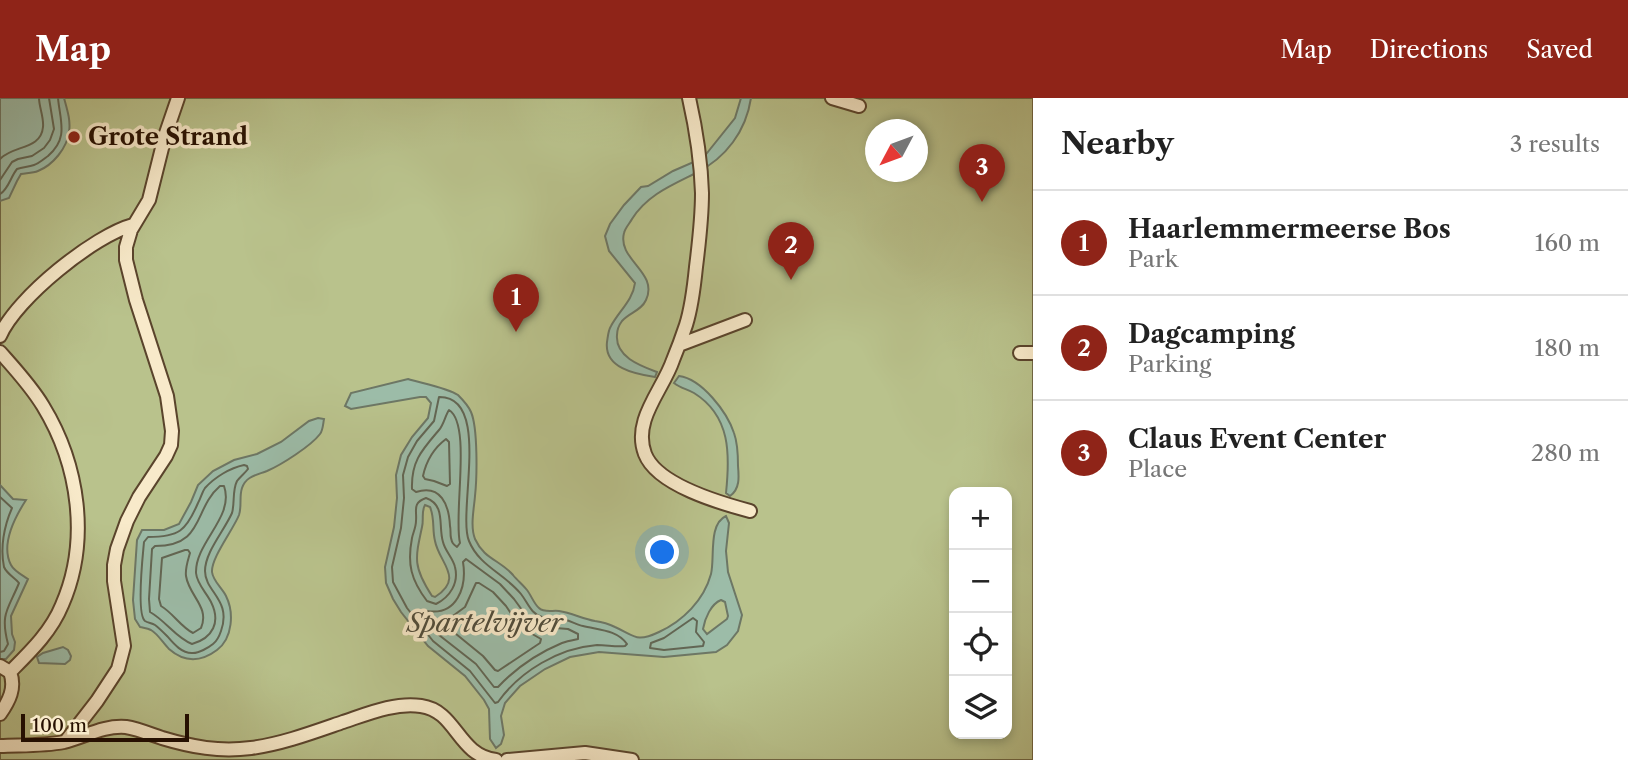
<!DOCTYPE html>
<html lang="en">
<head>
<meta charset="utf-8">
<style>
	body { margin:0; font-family:"Libre Caslon Text",serif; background:#f2f2f2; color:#222 }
	.controls { position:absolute; right:21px; bottom:21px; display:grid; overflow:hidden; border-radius:14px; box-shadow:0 4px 10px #0003 }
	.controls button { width:63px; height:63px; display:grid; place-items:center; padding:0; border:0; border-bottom:2px solid #e0e0e0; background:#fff; color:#222; font:35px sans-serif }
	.compass { position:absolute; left:865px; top:21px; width:63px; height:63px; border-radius:50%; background:#fff; box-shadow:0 4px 10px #0003; rotate:229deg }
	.scale { position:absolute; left:21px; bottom:18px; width:168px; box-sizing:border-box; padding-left:7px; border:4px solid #271001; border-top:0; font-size:19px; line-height:24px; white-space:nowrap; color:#271001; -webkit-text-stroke:5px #f8eaca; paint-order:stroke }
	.you { position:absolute; left:663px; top:455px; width:24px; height:24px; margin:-18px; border:5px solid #fff; border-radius:50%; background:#1a73e8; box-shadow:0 0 0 10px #1a73e833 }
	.badge { display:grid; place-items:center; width:46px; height:46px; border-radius:50%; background:#8f2418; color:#fff; font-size:23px; font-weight:700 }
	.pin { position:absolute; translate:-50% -58px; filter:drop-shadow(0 2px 4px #0008) }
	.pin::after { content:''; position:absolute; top:37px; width:24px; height:21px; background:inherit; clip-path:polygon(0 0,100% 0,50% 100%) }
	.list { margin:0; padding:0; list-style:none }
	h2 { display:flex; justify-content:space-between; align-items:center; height:91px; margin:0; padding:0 28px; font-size:30px }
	h2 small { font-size:23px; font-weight:400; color:#767676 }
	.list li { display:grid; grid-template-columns:46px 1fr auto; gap:21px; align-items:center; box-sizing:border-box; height:105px; padding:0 28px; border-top:2px solid #e0e0e0 }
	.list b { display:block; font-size:26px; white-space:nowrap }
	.list p { margin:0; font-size:23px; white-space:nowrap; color:#767676 }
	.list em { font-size:23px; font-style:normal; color:#767676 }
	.icon { flex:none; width:38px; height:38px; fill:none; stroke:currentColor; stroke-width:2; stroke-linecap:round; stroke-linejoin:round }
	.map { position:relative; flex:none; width:1033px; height:662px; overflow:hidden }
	header { display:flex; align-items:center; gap:42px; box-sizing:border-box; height:98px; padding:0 35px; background:#8f2418; color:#fff }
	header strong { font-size:33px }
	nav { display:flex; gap:38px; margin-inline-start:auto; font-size:24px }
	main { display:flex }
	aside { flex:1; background:#fff }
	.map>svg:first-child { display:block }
</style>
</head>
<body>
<header>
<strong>Map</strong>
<nav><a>Map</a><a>Directions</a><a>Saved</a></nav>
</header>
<main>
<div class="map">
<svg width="1033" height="662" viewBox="0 0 1033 662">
	<rect width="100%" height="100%" fill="#f5deae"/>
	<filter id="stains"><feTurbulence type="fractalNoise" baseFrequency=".00286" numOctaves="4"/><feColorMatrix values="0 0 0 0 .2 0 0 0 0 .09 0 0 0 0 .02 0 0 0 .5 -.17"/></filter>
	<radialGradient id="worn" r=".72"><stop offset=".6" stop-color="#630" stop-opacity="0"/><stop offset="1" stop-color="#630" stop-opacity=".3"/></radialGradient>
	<path fill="#b9c28c" stroke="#706946" stroke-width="2" fill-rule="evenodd" d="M0,0H1033V662H0ZM876,32H918V74H876ZM954,394H1007V636H954Z"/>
	<path fill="#9cbca8" stroke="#6d7765" stroke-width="2" fill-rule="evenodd" d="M0,0H64C67,11 71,23 69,34C67,50 53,67 38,73C33,75 27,75 21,76L17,83L9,100L0,103Z
		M741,0H751C746,33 726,60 696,75C672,87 647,97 632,121C630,125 625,130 624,135C617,162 659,174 646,202C641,213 630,214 622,223C619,227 617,233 617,237C615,259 641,268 657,274L655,279C635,276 604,270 607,244C608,238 608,233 611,228C619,213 633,202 635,185L609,153L605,138L610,126L624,107L641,89L648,88L673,73L703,60L735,20Z
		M679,278C702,281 727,314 734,335C738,346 738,357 738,368C739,379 740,391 730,398L726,395C730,357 731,318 694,295C687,291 680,290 674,285Z
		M408,281C421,285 448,290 458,297C463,302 468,307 471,314C478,330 477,380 475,398C474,411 470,428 475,441C484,461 500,462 513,477C517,482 523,487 527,492C531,497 534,506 539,510C544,515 553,512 559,513C572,515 583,521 595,523C602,524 609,526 615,529C635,538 636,545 659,534C683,523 704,502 711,476C715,460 708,426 726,418L729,425L726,453L728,474L742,517L738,533L727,547L716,554L664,559L599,554L570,559L545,571L520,588L505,605L501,618L504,637L501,646L496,650L490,641L489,611L484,602L465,578L428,548L401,514L393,501L386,485L385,469L394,429L397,400L396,377L401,357L412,339L428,320L431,305L426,299H420L351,311L345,308L351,295ZM425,407L430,409C435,421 432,431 435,443C439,465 465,480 435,499L432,498C413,469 415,461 422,429C424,421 421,414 425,407ZM721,502L725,504L728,518L727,521L707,536L703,531C705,520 711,506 721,502Z
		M318,320L324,321C323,326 323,332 320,336C311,348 281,367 267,373C257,377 246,378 242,390C239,399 242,408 239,417C233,432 211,460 212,474C213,483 222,490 226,498C234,514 233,540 217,552C201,564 185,565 169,551C163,545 158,536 151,532C147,530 144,530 140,529L135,521L133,502L137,442L142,432H164L179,426L191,404L198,387L213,373L234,362L257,356L281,344L309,323Z
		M0,387L13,401L26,402C15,419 0,446 11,467C14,473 22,477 28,481L11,518L12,536L15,544L14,552L6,561H0Z
		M63,549L68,552L71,558L70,562L65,566L39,565L37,559L43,555Z"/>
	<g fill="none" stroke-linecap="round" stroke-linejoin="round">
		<path stroke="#626654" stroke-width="2" d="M0,61C13,47 41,52 43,29C44,19 39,9 39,0
			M0,82L12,64L18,61L32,58L44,50L50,42L54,31L49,0
			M0,96C8,92 11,78 17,71C23,69 28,69 34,67C38,66 44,61 48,58C69,40 60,23 58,0
			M439,299C492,298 457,414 469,443C479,468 505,476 521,496C528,505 531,516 542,519C547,521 553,520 558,520C567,521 575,526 583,528C599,532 617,532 627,546L625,548C616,549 607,547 597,547C559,550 520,573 498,604L495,605L470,573L433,543L407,510L393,484L392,469L401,430L404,400L403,377L408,359L417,343L434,323Z
			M449,312C472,326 453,418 460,445L457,449C453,446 452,445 451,440C450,436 451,432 450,428C449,407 441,386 416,394L412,391C411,363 422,352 439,332C444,326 445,318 449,312Z
			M446,341L449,344L450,386L447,388L434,383L425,381L423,378C426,364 434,350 446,341Z
			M244,367L247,368L248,371C245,375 240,379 237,383C232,393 235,405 232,415C224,433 205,454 205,473C205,494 232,502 221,533C219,539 217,543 213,546C208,550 199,555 193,555C182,556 173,545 167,538C163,534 159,530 155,527C152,525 148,525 145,523C136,516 143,456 144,444L148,439C179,439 186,433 198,405C201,400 202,394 205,390C215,379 230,370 244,367Z
			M220,388H224C235,419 195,444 196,475C197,486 206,494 211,504C221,524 213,540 192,546C176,540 166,523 150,514L149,501L152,451L155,448C205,448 193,411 220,388Z
			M0,399L12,410C4,428 0,450 4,469C7,476 15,480 19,485C8,512 0,515 8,546L4,553L0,554
			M426,400C446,407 438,428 443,444C445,453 453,460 455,469C459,485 450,499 436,506L427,503C411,482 407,466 412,440C413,435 416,429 416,423C417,412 412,405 426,400Z
			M185,452H188L190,455C188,462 185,470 186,478C189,498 210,509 201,530L193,535C181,529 173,515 161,508L159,501L162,460Z
			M466,461L500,486L514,501L530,523L543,529L568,531L578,536V541C573,542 567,543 562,545C538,555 516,570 498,589H494L476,566L439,537L424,517L427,513C457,518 467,489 463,464Z
			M476,485H479L493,494L506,508L520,529L541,541L540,545L498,573L495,572L483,558L445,527L446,523L465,509Z
			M693,520L697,523L696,534L704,544L703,548L664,552L650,550L651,545L664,540Z"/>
		<defs>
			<path id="street" d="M689,0C696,31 701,63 702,95C702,120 699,145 696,169C694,189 692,208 686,227C682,239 678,250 673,262C663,292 632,322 645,356C657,387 720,405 750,413
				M832,0L859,8
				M0,238C16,200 95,137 133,127
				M679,247L745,222
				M0,254C15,271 31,288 43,308C79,367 90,443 62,507C51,534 30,554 10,574
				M1020,255H1033
				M0,568L10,574C16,590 9,603 0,616
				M66,643L97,603L118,571L124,548L114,483V467L117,451L127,423L139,399L166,358L171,347L172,333L167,298L136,202L126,162V149L131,132L149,102L165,38L178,0
				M0,648C21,647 43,648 64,644C84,639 104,627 126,629C138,631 150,636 162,640C192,649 219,654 251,650C282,646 314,634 343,624C367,616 395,604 421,608C457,613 457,657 496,662
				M507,662L585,655L632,662"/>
		</defs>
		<use href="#street" stroke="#5a442c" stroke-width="16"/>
		<use href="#street" stroke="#f8eaca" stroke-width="12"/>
	</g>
	<circle fill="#8f2418" stroke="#f8eaca" stroke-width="2.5" cx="74" cy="39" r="7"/>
	<g text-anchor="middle" stroke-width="7" stroke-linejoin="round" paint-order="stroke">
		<g font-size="24" font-weight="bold" fill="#271001" stroke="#f8eaca" text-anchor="start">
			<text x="88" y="47">Grote Strand</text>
		</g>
		<g font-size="26" font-style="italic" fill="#504c3b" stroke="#f8eaca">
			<text x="485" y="534">Spartelvijver</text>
		</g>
	</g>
	<rect width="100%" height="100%" filter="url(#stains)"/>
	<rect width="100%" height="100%" fill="url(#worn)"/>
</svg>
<div class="controls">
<button>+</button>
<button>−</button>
<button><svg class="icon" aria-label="locate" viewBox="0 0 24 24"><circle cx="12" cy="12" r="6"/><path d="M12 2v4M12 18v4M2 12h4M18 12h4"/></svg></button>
<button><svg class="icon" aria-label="layers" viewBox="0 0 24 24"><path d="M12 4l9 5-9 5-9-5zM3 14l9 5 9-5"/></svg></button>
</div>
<svg class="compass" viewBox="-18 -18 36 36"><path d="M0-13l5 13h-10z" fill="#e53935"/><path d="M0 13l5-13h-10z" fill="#767676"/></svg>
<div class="scale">100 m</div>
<div class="you"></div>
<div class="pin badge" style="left:516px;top:234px">1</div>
<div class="pin badge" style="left:791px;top:182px">2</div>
<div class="pin badge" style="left:982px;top:104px">3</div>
</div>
<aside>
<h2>Nearby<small>3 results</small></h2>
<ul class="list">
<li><span class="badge">1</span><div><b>Haarlemmermeerse Bos</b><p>Park</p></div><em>160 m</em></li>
<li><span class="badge">2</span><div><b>Dagcamping</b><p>Parking</p></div><em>180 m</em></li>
<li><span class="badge">3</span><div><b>Claus Event Center</b><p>Place</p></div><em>280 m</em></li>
</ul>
</aside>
</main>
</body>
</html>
